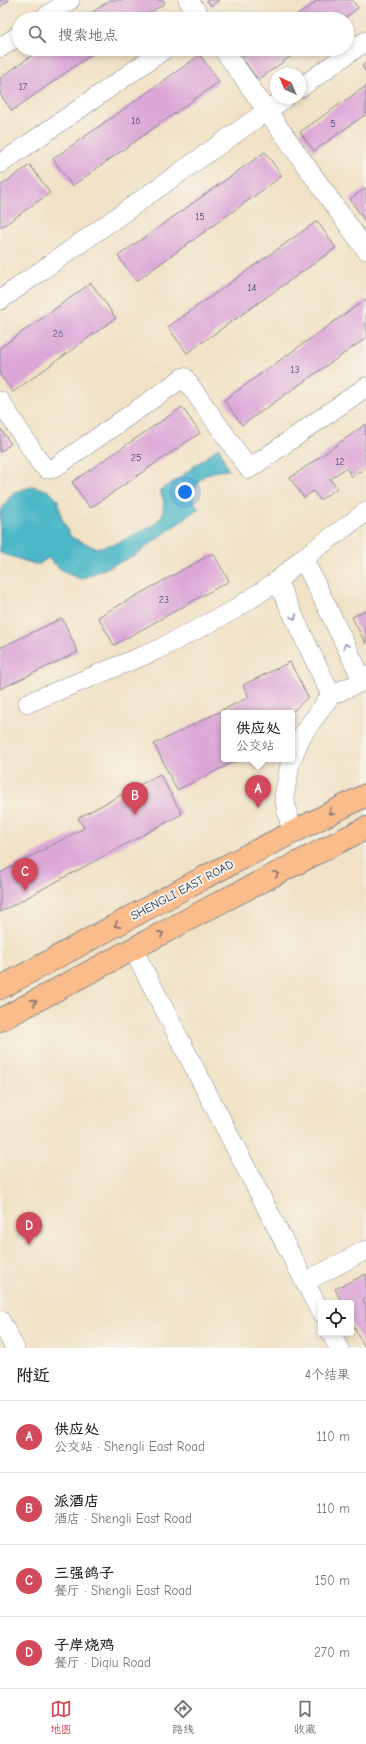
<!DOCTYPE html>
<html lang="zh">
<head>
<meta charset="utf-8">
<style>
	body { margin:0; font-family:"Comic Neue","LXGW WenKai TC",sans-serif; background:#f2f2f2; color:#222 }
	.controls { position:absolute; right:12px; bottom:12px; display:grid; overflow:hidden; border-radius:4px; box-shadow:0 2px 6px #0003 }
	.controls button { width:36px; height:36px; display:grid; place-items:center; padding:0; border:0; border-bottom:1px solid #e0e0e0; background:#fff; color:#222; font:20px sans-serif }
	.compass { position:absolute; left:270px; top:68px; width:36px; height:36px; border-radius:50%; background:#fff; box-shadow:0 2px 6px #0003; rotate:316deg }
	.you { position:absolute; left:185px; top:492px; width:14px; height:14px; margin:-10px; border:3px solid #fff; border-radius:50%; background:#1a73e8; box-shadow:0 0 0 6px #1a73e833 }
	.badge { display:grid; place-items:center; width:26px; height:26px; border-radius:50%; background:#d1495b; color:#fff; font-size:13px; font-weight:700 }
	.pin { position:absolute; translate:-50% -33px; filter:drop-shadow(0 1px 2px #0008) }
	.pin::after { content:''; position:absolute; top:21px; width:14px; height:12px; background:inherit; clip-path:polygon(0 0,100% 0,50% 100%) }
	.popup { position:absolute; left:221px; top:710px; width:74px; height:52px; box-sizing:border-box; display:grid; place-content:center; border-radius:4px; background:#fff; filter:drop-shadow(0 1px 3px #0005); font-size:13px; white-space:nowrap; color:#767676 }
	.popup b { font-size:15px; color:#222 }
	.popup::after { content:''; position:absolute; left:50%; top:100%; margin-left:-8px; border:8px solid transparent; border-top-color:#fff }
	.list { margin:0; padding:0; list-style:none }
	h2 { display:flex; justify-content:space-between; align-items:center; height:52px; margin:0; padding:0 16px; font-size:17px }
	h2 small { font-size:13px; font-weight:400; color:#767676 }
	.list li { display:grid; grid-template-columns:26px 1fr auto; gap:12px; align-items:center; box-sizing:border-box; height:72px; padding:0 16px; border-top:1px solid #e0e0e0 }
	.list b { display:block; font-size:15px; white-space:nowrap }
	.list p { margin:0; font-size:13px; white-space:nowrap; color:#767676 }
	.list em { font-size:13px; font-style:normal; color:#767676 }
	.icon { flex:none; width:22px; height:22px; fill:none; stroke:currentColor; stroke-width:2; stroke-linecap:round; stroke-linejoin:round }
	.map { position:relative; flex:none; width:366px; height:1348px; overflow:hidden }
	.search { position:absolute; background:#fff; box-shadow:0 2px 6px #0003; left:12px; right:12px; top:12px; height:44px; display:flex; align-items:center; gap:10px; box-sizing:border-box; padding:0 14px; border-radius:22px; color:#767676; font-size:15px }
	.sheet { height:340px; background:#fff }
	nav { display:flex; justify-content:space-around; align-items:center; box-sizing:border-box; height:56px; border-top:1px solid #e0e0e0; background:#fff; font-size:11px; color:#767676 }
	nav a { display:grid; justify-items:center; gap:2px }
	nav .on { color:#d1495b }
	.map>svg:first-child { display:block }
</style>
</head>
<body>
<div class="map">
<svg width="366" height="1348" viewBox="0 0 366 1348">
	<rect width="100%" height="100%" fill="#f7f3e8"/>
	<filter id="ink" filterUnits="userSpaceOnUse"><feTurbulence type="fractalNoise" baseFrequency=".025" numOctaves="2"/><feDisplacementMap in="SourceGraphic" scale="8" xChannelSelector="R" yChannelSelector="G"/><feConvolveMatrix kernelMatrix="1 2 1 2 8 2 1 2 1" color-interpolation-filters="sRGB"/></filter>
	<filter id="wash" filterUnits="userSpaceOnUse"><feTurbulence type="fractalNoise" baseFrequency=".012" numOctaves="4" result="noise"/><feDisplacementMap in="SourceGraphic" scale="16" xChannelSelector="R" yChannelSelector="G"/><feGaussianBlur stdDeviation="0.9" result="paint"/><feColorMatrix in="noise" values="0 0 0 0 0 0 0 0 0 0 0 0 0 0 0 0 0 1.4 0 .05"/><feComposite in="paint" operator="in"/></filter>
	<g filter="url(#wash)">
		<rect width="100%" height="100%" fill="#f1e2c6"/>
		<path fill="#4cb7c8" stroke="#347393" d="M219,447L228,470C205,472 197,476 193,500L199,508L134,556L81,579L64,572L48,558L38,565L0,553V511L13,493L33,486L49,491L58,500L62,519L71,537L96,548L118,543L155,524L162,516L164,502L160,490L179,478Z"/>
		<g id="blocks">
			<path fill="#dca6d7" d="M0,0H9L0,7Z
				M110,0H163L165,3L141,19H83Z
				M207,0H219L211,6Z
				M314,0H352L358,8L343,19H292L316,2Z
				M41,49H99L12,111L0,94V78Z
				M250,49H301L258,80L241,56Z
				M200,55L219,82L72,186L53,159Z
				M366,63V72L362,66Z
				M366,86V114L314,151L300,132Z
				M265,152L282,176L136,281L118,256Z
				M30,165L50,193L0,228V186Z
				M366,188V223L350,199Z
				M317,221L336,248L187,353L168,327Z
				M91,283L116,318L13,392L0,375V348Z
				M366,299V338L242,425L224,400Z
				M182,407L200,433L90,508L72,482Z
				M366,424L365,454L366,467L352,477L346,468L330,479L337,488L320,500L313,491L304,498L290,478Z
				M0,428L11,444L0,452Z
				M213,553L229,581L114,645L98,617Z
				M366,610V644L352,617Z
				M62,618L78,652L0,689V648Z
				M290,662L308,697L291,713H224V759H240L177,790L154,744L249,697L243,685Z
				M160,774L182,814L0,912V873L84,828L78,818Z
				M366,1274V1298L363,1299L366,1306V1348H365L351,1321V1303H342L335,1289Z"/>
		</g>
	</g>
	<g filter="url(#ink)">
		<use href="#blocks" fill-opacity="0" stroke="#868892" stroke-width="1"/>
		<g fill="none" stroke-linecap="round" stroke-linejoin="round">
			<defs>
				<path id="minor" d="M188,0L202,19
					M42,19L70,0
					M0,48L19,35
					M223,49L366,250
					M300,88L366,41
					M0,164L165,49
					M0,300L285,98
					M0,401L41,464L47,469L54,468L184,377L249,469L366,387
					M303,558L363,681
					M277,581L331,695
					M28,703L157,650L234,610L277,581L303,558L366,512
					M292,758L302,735L331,695L366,680
					M291,759L284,797L292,833
					M133,949L321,1313
					M305,1282L366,1250
					M0,1320L15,1348
					M331,1333L339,1348"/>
				<path id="major" d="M0,988L203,878L366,795
					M0,1020L217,904L366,828"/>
			</defs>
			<use href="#minor" stroke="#868892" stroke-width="20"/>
			<use href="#major" stroke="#868892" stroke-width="24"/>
			<use href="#minor" stroke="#fff" stroke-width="19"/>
			<use href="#major" stroke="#f9bc8a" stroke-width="22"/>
		</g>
		<defs><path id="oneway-chevron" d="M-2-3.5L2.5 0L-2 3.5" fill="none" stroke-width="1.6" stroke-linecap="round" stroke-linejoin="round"/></defs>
		<g stroke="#8d97ae">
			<use href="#oneway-chevron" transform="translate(294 617) rotate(65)"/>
			<use href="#oneway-chevron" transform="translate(346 646) rotate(-116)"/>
		</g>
		<g stroke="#7f6e72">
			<use href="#oneway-chevron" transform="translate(331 812) rotate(153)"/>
			<use href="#oneway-chevron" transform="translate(276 874) rotate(-27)"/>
			<use href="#oneway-chevron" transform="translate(117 925) rotate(151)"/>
			<use href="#oneway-chevron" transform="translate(161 934) rotate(-28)"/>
			<use href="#oneway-chevron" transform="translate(34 1002) rotate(-28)"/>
		</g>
	</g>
	<g text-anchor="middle" stroke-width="4" stroke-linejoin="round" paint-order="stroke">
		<g font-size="10" fill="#4b4d7c">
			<text x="23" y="90">17</text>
			<text x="136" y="124">16</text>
			<text x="333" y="127">5</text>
			<text x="200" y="220">15</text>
			<text x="252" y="291">14</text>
			<text x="58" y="337">26</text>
			<text x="295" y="373">13</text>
			<text x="136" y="461">25</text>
			<text x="340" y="465">12</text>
			<text x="164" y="603">23</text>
		</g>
		<g font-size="12" fill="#1b2f5e" stroke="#f7f3e8">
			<text transform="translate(182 890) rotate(-28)" y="4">SHENGLI EAST ROAD</text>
		</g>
	</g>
</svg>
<div class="controls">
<button><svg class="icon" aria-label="locate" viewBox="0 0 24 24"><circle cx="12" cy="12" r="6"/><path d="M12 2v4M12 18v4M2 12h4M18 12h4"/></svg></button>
</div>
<svg class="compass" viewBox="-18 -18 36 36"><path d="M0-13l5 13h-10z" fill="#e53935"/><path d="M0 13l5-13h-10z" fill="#767676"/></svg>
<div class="you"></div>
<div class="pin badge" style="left:258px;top:808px">A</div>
<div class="popup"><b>供应处</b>公交站</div>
<div class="pin badge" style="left:135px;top:815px">B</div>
<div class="pin badge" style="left:25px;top:891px">C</div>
<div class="pin badge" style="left:29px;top:1245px">D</div>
<div class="search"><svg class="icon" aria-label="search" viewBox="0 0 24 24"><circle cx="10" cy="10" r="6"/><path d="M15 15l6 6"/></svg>搜索地点</div>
</div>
<section class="sheet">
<h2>附近<small>4个结果</small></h2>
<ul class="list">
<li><span class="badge">A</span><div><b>供应处</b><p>公交站 · Shengli East Road</p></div><em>110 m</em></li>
<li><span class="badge">B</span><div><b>派酒店</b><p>酒店 · Shengli East Road</p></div><em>110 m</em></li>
<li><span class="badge">C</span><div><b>三强鸽子</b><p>餐厅 · Shengli East Road</p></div><em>150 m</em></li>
<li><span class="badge">D</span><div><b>子岸烧鸡</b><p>餐厅 · Diqiu Road</p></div><em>270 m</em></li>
</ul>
</section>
<nav>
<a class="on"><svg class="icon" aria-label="map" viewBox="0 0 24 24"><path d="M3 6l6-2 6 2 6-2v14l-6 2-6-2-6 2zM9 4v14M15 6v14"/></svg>地图</a>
<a><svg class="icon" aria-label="directions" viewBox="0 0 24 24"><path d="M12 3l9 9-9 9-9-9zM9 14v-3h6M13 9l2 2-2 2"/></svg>路线</a>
<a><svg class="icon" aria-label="saved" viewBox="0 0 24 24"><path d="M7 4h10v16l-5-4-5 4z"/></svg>收藏</a>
</nav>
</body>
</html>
